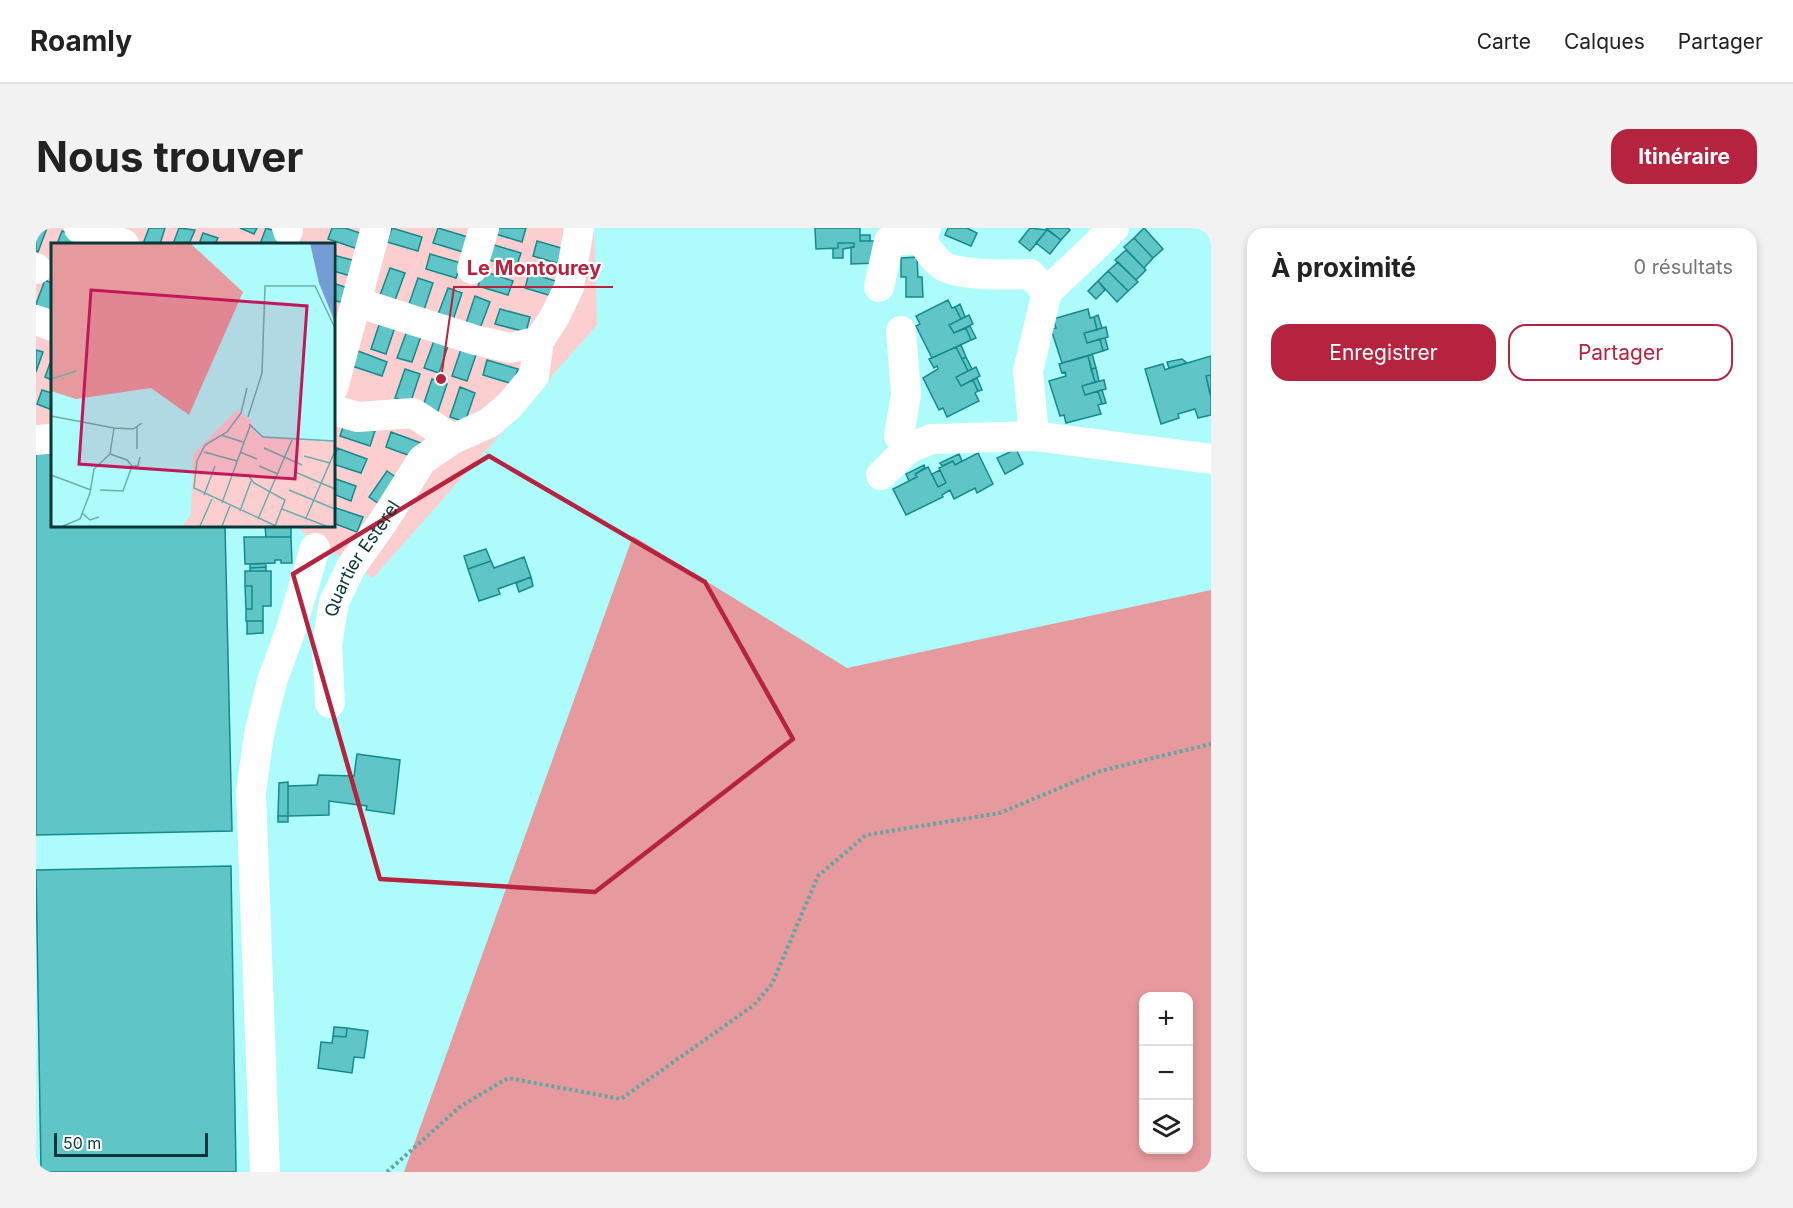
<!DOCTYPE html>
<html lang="fr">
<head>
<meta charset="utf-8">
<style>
	body { margin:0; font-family:Inter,sans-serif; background:#f2f2f2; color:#222 }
	.controls { position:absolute; right:18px; bottom:18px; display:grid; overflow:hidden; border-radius:12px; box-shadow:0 3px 9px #0003 }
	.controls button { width:54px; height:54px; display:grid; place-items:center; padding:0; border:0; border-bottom:2px solid #e0e0e0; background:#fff; color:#222; font:30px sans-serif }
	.scale { position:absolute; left:18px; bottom:15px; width:154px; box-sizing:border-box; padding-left:6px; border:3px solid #0a3838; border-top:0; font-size:16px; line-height:21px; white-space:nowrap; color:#0a3838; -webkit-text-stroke:4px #fff; paint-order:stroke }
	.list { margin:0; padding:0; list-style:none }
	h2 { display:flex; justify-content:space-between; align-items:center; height:78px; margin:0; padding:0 24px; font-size:26px }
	h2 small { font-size:20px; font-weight:400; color:#767676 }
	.actions { display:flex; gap:12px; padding:18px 24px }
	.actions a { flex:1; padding:14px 0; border:2px solid #b5233f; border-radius:18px; text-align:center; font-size:21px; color:#b5233f }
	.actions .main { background:#b5233f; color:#fff }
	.icon { flex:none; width:33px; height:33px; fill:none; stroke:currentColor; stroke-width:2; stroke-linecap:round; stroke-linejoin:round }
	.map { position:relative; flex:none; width:1175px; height:944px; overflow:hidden; border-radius:18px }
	header { display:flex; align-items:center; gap:36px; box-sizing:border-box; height:84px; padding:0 30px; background:#fff; border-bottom:2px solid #e0e0e0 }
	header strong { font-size:28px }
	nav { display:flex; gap:33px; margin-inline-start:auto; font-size:21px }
	.intro { display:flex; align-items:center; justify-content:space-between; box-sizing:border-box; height:144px; padding:0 36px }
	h1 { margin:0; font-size:42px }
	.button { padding:15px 27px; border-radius:18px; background:#b5233f; color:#fff; font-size:21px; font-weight:700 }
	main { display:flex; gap:36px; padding:0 36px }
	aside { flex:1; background:#fff; border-radius:18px; box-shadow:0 3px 9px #0003 }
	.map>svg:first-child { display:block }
</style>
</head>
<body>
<header>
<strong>Roamly</strong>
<nav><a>Carte</a><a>Calques</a><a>Partager</a></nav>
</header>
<div class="intro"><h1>Nous trouver</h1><a class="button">Itinéraire</a></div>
<main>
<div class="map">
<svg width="1175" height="944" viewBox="0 0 1175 944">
	<rect width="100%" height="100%" fill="#aefbfc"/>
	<path fill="#fccecf" d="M0,0H558L561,97L337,350L266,304L262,297H297V16H16V206L0,207Z"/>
	<path fill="#e79a9d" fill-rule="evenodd" d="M597,308L811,440L1175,362V944H368ZM1108,768H1152V922H1108Z"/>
	<path fill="#5fc5c7" stroke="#148a8d" stroke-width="1.5" d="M0,0H11L2,24L0,23Z
		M113,0H129L124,16H107Z
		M143,0L159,2L153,16H137Z
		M204,0H221L218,6Z
		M230,0L245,5L241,16H224Z
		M296,0H309L327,6L322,21L292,11Z
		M356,0L386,9L382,23L351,14Z
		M402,0L432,9L427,24L397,15Z
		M457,0H490L486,14L456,5Z
		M779,0H824V13H840V35L815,36V19H818V15H802V20L780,21Z
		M912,0H931L941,5L935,18L909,7Z
		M994,0L1011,2L994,23L983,14Z
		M1010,0H1032L1034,2L1025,12Z
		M1108,0L1127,21L1117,30L1098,10Z
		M1011,2L1025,12L1014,26L1000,15Z
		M26,3L41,8L38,16H21Z
		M167,5L182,10L179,16H163Z
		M824,7H834V13H824Z
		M1098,10L1117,30L1108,40L1088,19Z
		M501,13L532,22L527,37L497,28Z
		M802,15H818V19L807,21V30H797V21L802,20Z
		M455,16L485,25L480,40L450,31Z
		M1090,22L1110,42L1100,52L1079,32Z
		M394,26L425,35L420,50L390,41Z
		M297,27L320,33L315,48L297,43Z
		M881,29L882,49H886L887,69H870V49H865V30Z
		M1082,34L1102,54L1092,63L1072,43Z
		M354,40L369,45L358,75L343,70Z
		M447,43L477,53L472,67L442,58Z
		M1072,43L1092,63L1081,74L1062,53Z
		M493,45L523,54L519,69L489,60Z
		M382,50L397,55L387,85L372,79Z
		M9,52L16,55V77L13,87L0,82V76Z
		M1062,53L1069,62L1060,71L1052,63Z
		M297,55L312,60L307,75L297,72Z
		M412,60L426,65L416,95L401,89Z
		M439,68L454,74L443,103L429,98Z
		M912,72L916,80L919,79L925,91L913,97L918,105L930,100L935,112L896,130L880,98L884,96L880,88Z
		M924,76L929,89L925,91L919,79Z
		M464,81L494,89L490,104L459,96Z
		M1052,81L1054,90L1058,89L1061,102L1048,105L1051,115L1064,111L1067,123L1026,135L1015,101L1020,100L1017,91Z
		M933,87L937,96L918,105L913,97Z
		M1062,87L1066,100L1061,102L1058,89Z
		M345,91L360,96L350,126L335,121Z
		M934,98L940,110L935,112L930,100Z
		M1070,99L1072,109L1051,115L1048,105Z
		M372,100L386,105L376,134L361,130Z
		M399,110L413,115L403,145L388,140Z
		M1069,110L1072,121L1067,123L1064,111Z
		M925,117L930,129L926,131L920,119Z
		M426,118L441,124L431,153L416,148Z
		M920,119L932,143L920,149L925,158L937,152L942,163L939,165L943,173L911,189L907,180L903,182L887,150L902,141L901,138L898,140L893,131Z
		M0,122L7,124L0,144Z
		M322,123L351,134L346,148L316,138Z
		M1056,126L1060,140L1055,141L1052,128Z
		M1052,128L1059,154L1046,158L1049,167L1062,163L1066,176L1062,177L1065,186L1030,195L1028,187L1024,188L1013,153L1030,148L1029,144L1026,145L1023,136Z
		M1175,128V147L1170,148L1175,169V187L1162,190L1159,181L1142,186L1143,190L1125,196L1109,141L1127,136L1129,142L1131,141Z
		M930,129L936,141L932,143L926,131Z
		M1146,131L1151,135L1133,140L1131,134Z
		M451,132L482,141L477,156L447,147Z
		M14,135H16V152L9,149Z
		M940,139L944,148L925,158L920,149Z
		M1060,140L1063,153L1059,154L1055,141Z
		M369,141L384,146L374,176L359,170Z
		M1175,147V166H1174L1170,148Z
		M941,150L946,162L942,163L937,152Z
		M396,151L411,156L401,186L386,181Z
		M1068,152L1070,161L1049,167L1046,158Z
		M424,159L439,165L429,194L414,189Z
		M6,162L16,165V182L1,176Z
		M1066,162L1070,175L1066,176L1062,163Z
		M309,193L339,203L334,218L304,208Z
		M355,204L385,215L380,230L350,219Z
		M301,220L331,231L325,245L297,236Z
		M980,221L987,236L969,246L961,230Z
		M942,225L957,256L941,265L939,260L918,271L914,262L906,267L907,269L870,287L857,261L881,249L879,246L892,239L902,259L910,255L903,240L917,233L919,237Z
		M0,226H16V297H189L196,603L0,607Z
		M923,226L926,233L919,237L917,233L906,238L904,235Z
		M888,237L889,240L879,246L881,249L873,253L870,246Z
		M904,242L910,255L902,259L896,246Z
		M351,243L364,252L346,278L333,269Z
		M297,250L320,258L315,273L297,266Z
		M297,279L327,289L321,304L297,295Z
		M229,298H255V309H230Z
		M208,309H255L256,335H245V332H239V335L209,336Z
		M450,321L455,333L432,341L428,328Z
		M488,329L495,349L462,361L464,366L443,373L432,341L455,333L458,340Z
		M214,336H230V339L214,340Z
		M230,339V343H214V340Z
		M209,343H235V378H227V393H210V381H216V358H209Z
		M495,349L497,358L483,364L480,355Z
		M209,358H216V381H210Z
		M211,393H227V405L211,406Z
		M321,526L364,532L358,586L330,582L331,578L293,573V587L252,588V558L281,557L283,547L318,548Z
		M252,554V588H242L243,555Z
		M242,588H252V594H242Z
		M195,638L200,944H5L0,642Z
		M298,799L311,800L310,809L297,808Z
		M311,800L332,803L328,830L318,829L316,845L282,840L285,814L296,815L297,808L310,809Z"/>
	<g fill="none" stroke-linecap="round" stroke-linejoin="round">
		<path stroke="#65a4a5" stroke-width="4" stroke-dasharray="3 3" stroke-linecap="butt" d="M351,944L425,878L472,850L585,871L718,777L736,756L782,648L830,607L964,585L1064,543L1175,516"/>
		<g stroke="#fff" stroke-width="30">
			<path d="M43,0L88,16"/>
			<path d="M251,0L252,3"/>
			<path d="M886,11C891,22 902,38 914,41C935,47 972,47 994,46L1011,64"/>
			<path d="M0,40L1,41"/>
			<path d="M436,41L448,0"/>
			<path d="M843,59L853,13L886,11L890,0"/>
			<path d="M320,74L439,112L474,120L503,113"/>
			<path d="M0,92L16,98"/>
			<path d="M865,103L870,166L863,208L872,221"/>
			<path d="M297,160L340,0"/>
			<path d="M297,182L322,189L377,185L417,211"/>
			<path d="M998,208L992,143L1011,64L1078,0"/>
			<path d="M0,212L16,211"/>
			<path d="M845,247L872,221L895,211L998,208L1175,231"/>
			<path id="s1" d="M294,475L291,417L298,374L315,339L347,294L386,232L417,211L453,195L474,177L498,148L503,113L519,88L533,59L543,0"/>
			<path d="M229,944L215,564L223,506L236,453L254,404L279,320"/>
		</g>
	</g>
	<path fill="none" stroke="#b5233f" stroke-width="4.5" stroke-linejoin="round" d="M453,228L669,354L757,511L559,664L344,651L257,346Z"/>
	<g text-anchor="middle" stroke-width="4.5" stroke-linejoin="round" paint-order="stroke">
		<g font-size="18" fill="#0a3838" stroke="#fff">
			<text dy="6" stroke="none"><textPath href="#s1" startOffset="153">Quartier Esterel</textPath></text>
		</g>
	</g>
	<g transform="translate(15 15)">
		<rect width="284" height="284" fill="#aefbfc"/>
		<path d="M186,167L199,177L207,193L283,199V283H131L140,271L142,211Z" fill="#fccecf"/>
		<path d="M0,0H139L192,49L138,172L100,145L25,156L0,148Z" fill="#e79a9d"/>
		<path d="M259,0H282L283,77L268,40Z" fill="#759cd4"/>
		<path fill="none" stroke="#6cadae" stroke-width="1.5" d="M0,136L25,128M196,145L190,170L176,189L154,202L146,218L143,245L225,283M0,173L63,185L82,186L91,180M197,174L211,130L214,43H264L284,85M198,181L212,194L284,198M170,192L192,199M213,205L251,222M86,206V184M153,209L186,218M189,209L206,216M59,211L76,217L81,223M253,213L279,220M208,223L227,231M244,229L284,246M0,232L40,247M197,232L203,240L234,257L224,283M49,247L72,248L81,223H87L89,214M238,247L284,266M153,252L164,223M171,260L199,183M231,266L275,283M189,268L200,238M31,270L39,277L48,274M255,275L284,208M207,276L241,197M12,283L29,276L39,250L43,226L59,211L63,185M149,283L161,256M171,283L179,263"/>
		<path fill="#c2185b" fill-opacity="0.15" stroke="#c2185b" stroke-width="3" d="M40,47L256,63L244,236L28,221Z"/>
		<rect width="284" height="284" fill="none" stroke="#0a3838" stroke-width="3"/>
	</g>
	<path fill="none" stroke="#b5233f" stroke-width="2" d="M405 151L418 59H577"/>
	<circle fill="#b5233f" stroke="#fff" stroke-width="2" cx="405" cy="151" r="6"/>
	<g font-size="20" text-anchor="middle" font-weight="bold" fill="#b5233f" stroke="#fff" stroke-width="4.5" stroke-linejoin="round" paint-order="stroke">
		<text x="498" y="47">Le Montourey</text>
	</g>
</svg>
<div class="controls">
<button>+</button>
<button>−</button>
<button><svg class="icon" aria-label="layers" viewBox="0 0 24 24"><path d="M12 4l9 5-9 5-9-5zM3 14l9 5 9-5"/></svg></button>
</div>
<div class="scale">50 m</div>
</div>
<aside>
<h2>À proximité<small>0 résultats</small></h2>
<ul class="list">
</ul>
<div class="actions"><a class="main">Enregistrer</a><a>Partager</a></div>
</aside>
</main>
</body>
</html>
